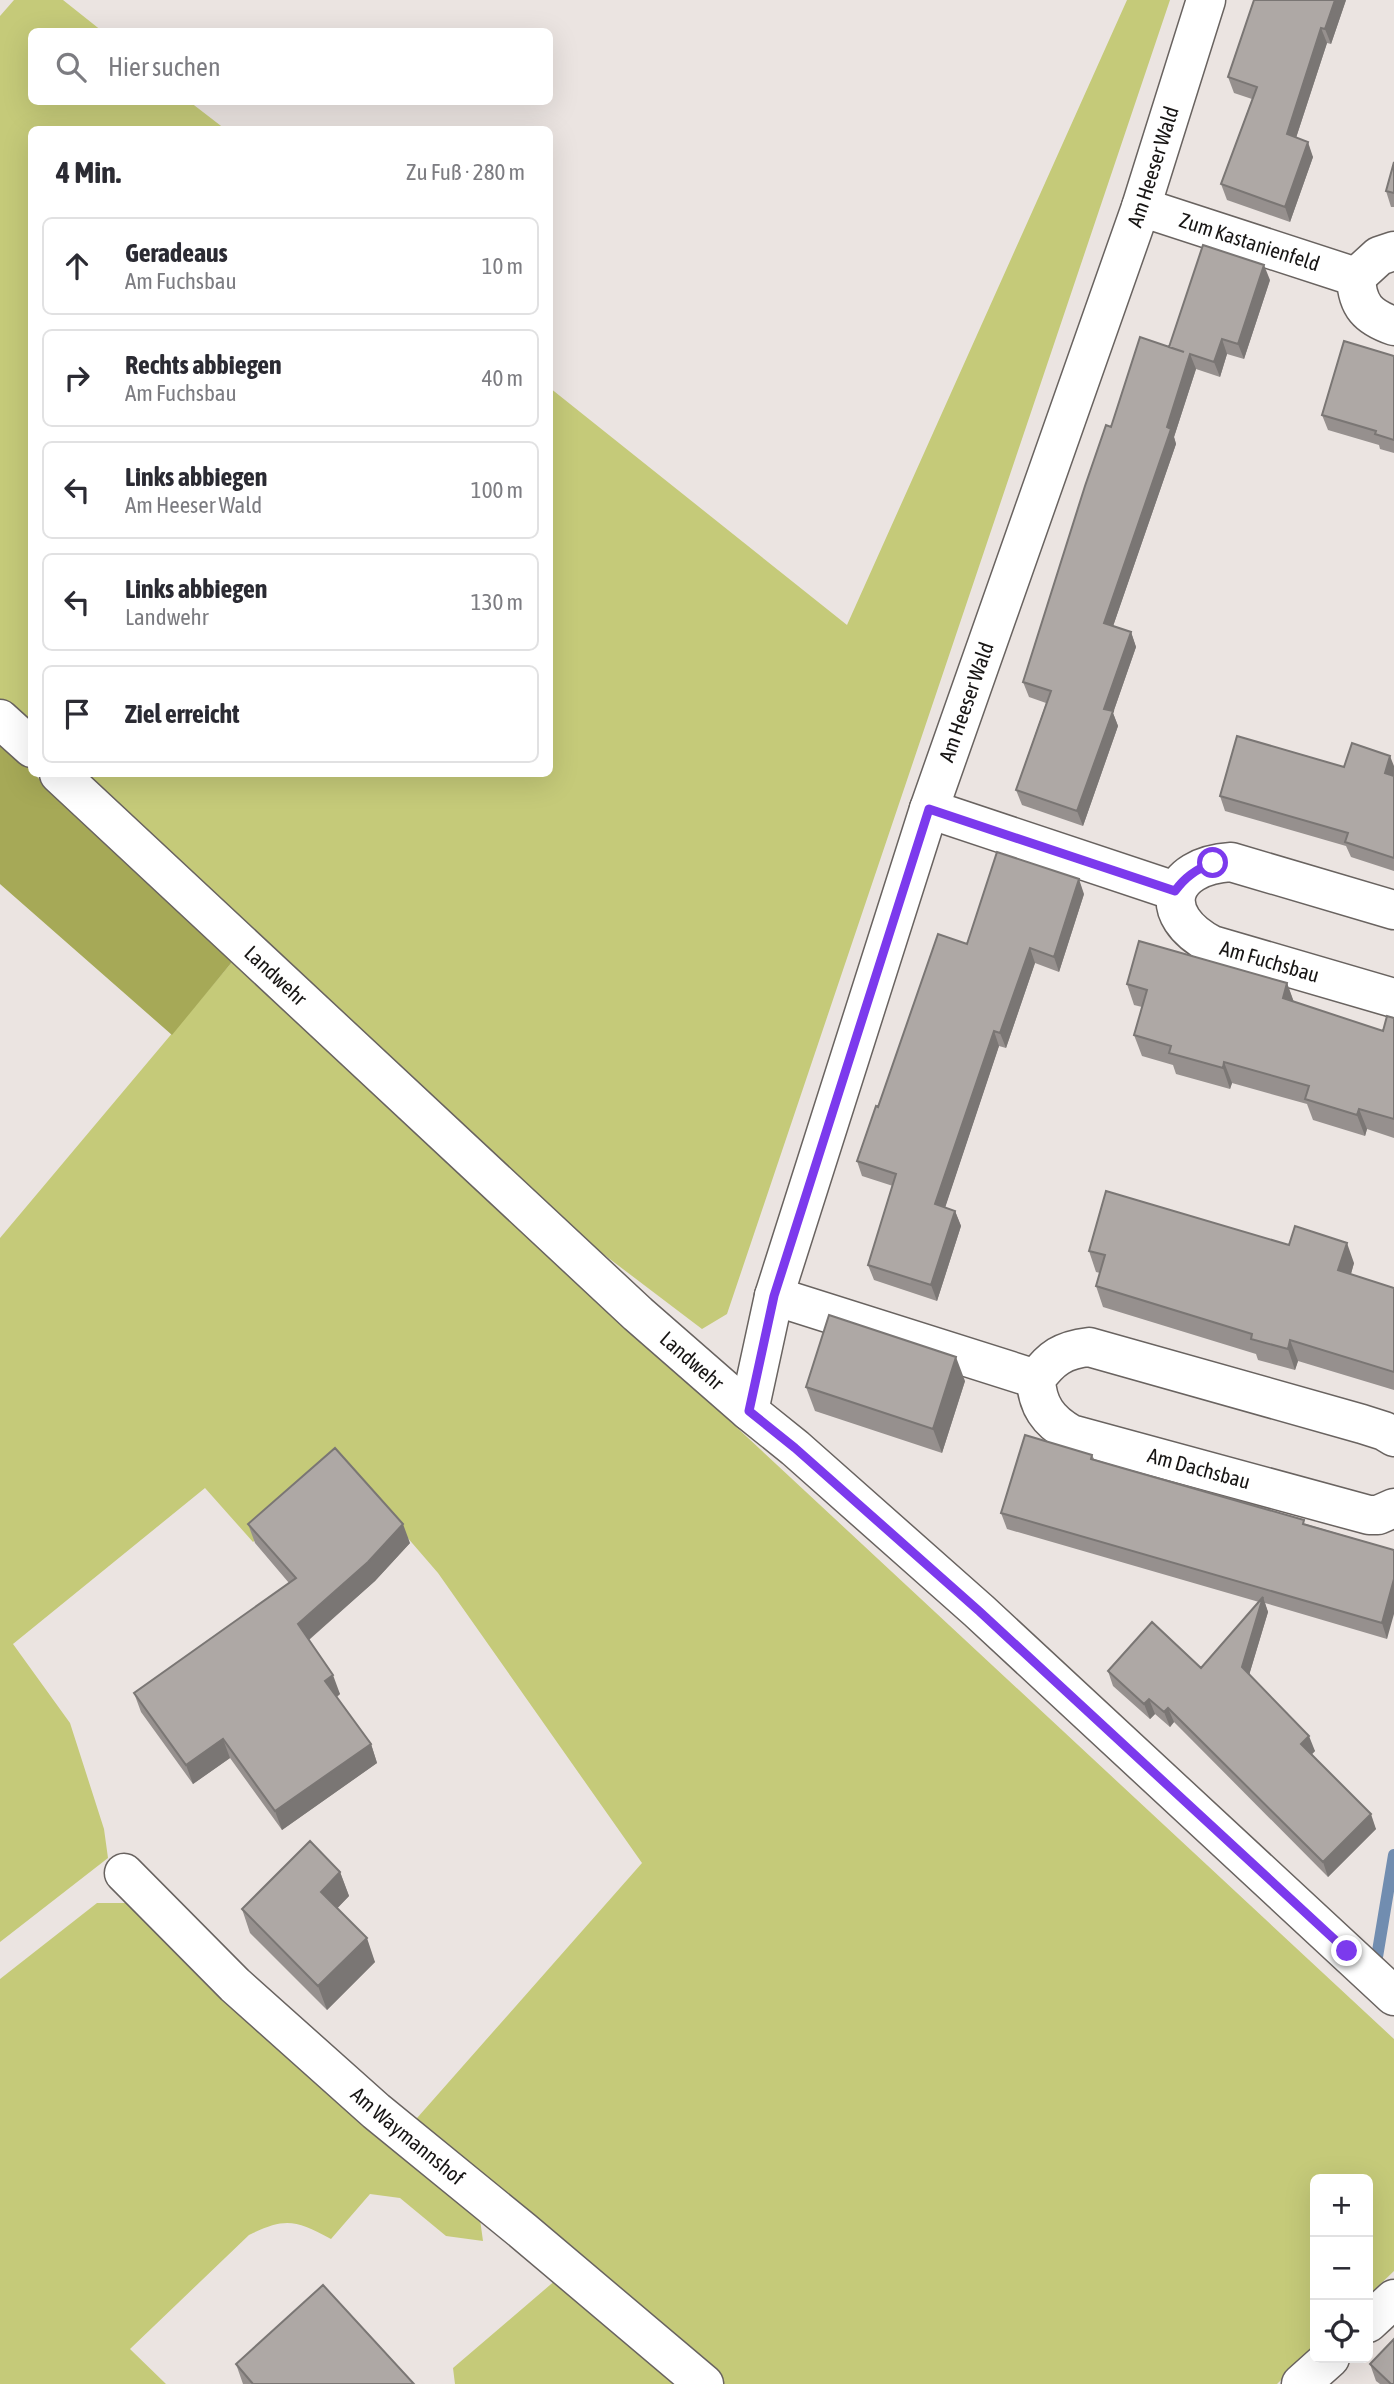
<!DOCTYPE html>
<html lang="de">
<head>
<meta charset="utf-8">
<style>
	body { margin:0; font-family:"Asap Condensed",sans-serif; background:#f7f7f7; color:#2b2b33 }
	.controls { position:absolute; right:21px; bottom:21px; display:grid; overflow:hidden; border-radius:10px; box-shadow:0 7px 28px #0002 }
	.controls button { width:63px; height:63px; display:grid; place-items:center; padding:0; border:0; border-bottom:2px solid #e1e1e2; background:#fff; color:#2b2b33; font:35px sans-serif }
	.stop { position:absolute; width:21px; height:21px; margin:-16px; border:5px solid #7c3aed; border-radius:50%; background:#fff }
	.stop.end { background:#7c3aed; border-color:#fff; box-shadow:0 2px 7px #0008 }
	.list { margin:0; padding:0; list-style:none }
	h2 { display:flex; justify-content:space-between; align-items:center; height:91px; margin:0; padding:0 28px; font-size:30px }
	h2 small { font-size:23px; font-weight:400; color:#7c7c81 }
	.list li { display:grid; grid-template-columns:46px 1fr auto; gap:21px; align-items:center; box-sizing:border-box; height:98px; margin:0 14px 14px; padding:0 14px; border:2px solid #e1e1e2; border-radius:10px }
	.list b { display:block; font-size:26px; white-space:nowrap }
	.list p { margin:0; font-size:23px; white-space:nowrap; color:#7c7c81 }
	.list em { font-size:23px; font-style:normal; color:#7c7c81 }
	.icon { flex:none; width:38px; height:38px; fill:none; stroke:currentColor; stroke-width:2; stroke-linecap:round; stroke-linejoin:round }
	.map { position:relative; flex:none; width:1394px; height:2384px; overflow:hidden }
	.search { position:absolute; background:#fff; box-shadow:0 7px 28px #0002; left:28px; top:28px; width:525px; height:77px; display:flex; align-items:center; gap:18px; box-sizing:border-box; padding:0 24px; border-radius:10px; color:#7c7c81; font-size:26px }
	.panel { position:absolute; background:#fff; box-shadow:0 7px 28px #0002; left:28px; top:126px; width:525px; height:651px; border-radius:10px }
	.map>svg:first-child { display:block }
</style>
</head>
<body>
<div class="map">
<svg width="1394" height="2384" viewBox="0 0 1394 2384">
	<rect width="100%" height="100%" fill="#ebe4e1"/>
	<path fill="#c5ca79" d="M14,0H63L102,31L32,32V102H190L225,129L32,130L31,732L0,703V16Z
		M1127,0H1170L727,1314L702,1329L557,1219L76,774H550V388L847,625Z
		M232,962L676,1371L1394,2039V2271L1368,2296V2179H1315V2347L1277,2384H720L410,2126L642,1863L438,1573L343,1463L253,1542L205,1488L13,1644L70,1723L104,1829L108,1858L0,1942V1238Z
		M97,1903H135L479,2212L483,2241L446,2236L400,2198L370,2194L331,2239C295,2220 286,2217 249,2235L130,2349L166,2384H0V1979Z
		M557,2279L681,2384H455L453,2368Z"/>
	<path fill="#a6a957" d="M0,741L31,771L32,774H34L232,962L172,1035L0,884Z"/>
	<g fill="none" stroke-linecap="round" stroke-linejoin="round">
		<path stroke="#718db0" stroke-width="12" d="M1375,1969L1394,1855"/>
		<defs>
			<g id="street">
				<path id="s1" d="M1141,207L1356,277C1357,306 1368,317 1394,326"/>
				<path d="M1356,277L1379,256L1394,251"/>
				<path d="M0,719L32,748"/>
				<path id="s2" d="M59,774L638,1314L749,1411L795,1448L979,1611L1394,1996"/>
				<path d="M929,809L1175,891"/>
				<path id="s3" d="M1394,910L1231,862C1168,866 1155,915 1212,945L1394,998"/>
				<path d="M774,1296L1036,1379"/>
				<path id="s4" d="M749,1411L774,1296L929,809L1141,207L1206,0"/>
				<path id="s5" d="M1394,1437L1384,1431L1362,1424L1089,1347C1063,1350 1051,1358 1036,1379C1037,1405 1048,1421 1071,1434L1369,1515H1378L1394,1508"/>
				<path id="s6" d="M124,1873L235,1985L376,2111L523,2231L704,2384"/>
				<path d="M1368,2323L1394,2299"/>
				<path d="M1301,2384L1330,2358"/>
			</g>
		</defs>
		<use href="#street" stroke="#696360" stroke-width="41"/>
		<use href="#street" stroke="#fff" stroke-width="38"/>
	</g>
	<path fill="#96908e" d="M1346,0L1331,44L1327,43L1296,138L1313,157L1290,222L1227,200L1221,184L1252,99L1234,93L1228,77Z
		M1394,162V207H1391L1386,191Z
		M1270,280L1244,359L1227,354L1220,377L1196,369L1174,437L1176,444L1113,626L1131,632L1136,647L1113,713L1118,726L1083,826L1022,805L1016,790L1046,703L1029,697L1023,682L1111,427L1169,347Z
		M1394,356V453L1380,449L1379,445L1328,430L1322,415Z
		M1394,766V871L1351,857L1346,846L1225,811L1220,796L1344,767Z
		M1084,894L1059,972L1035,963L1006,1048L999,1046L945,1207L955,1211L961,1226L937,1301L874,1280L868,1265L893,1186L862,1176L857,1161L878,1107L967,944Z
		M1287,983L1294,1002L1383,1031L1394,1018V1138L1367,1129L1365,1136L1313,1120L1307,1104L1232,1083L1230,1089L1176,1074L1173,1065L1142,1056L1134,1035L1142,1007L1134,1005L1127,984Z
		M1089,1251L1354,1263L1351,1274L1394,1288V1390L1298,1361L1295,1370L1258,1360L1256,1354L1103,1307L1096,1286L1100,1273L1096,1272Z
		M965,1381L942,1453L815,1411L806,1387Z
		M1092,1455L1094,1459L1306,1524L1394,1550L1387,1639L1265,1603L1268,1612L1249,1675L1315,1751L1312,1754L1376,1829L1328,1877L1174,1722L1170,1727L1155,1714L1150,1719L1113,1686L1108,1671L1201,1668L1259,1602L1007,1529L1001,1513Z
		M248,1524L410,1543L375,1581L309,1640L340,1694L337,1697L371,1744L377,1763L282,1830L230,1758L193,1784L141,1712L134,1693L289,1583L255,1543Z
		M340,1872L349,1896L337,1908L375,1962L327,2010L250,1933L242,1909Z
		M236,2364L414,2384H243Z
		M1370,2364L1394,2384H1380L1376,2381Z"/>
	<path fill="#7a7674" d="M1335,0H1346L1331,44L1325,29Z
		M1321,28L1327,43L1292,150L1287,134Z
		M1308,142L1313,157L1290,222L1285,207Z
		M1264,265L1270,280L1244,359L1238,344Z
		M1222,339L1227,354L1220,377L1214,362Z
		M1190,354L1196,369L1174,437L1176,444L1109,638L1104,623Z
		M1131,632L1136,647L1113,713L1118,726L1083,826L1077,811L1104,709Z
		M1390,756L1394,766V776L1385,773Z
		M1079,879L1084,894L1059,972L1054,957Z
		M1030,948L1035,963L1006,1048L1000,1033Z
		M1287,983L1294,1003L1283,998Z
		M994,1031L999,1046L941,1220L935,1204Z
		M1224,1062L1232,1083L1230,1089L1223,1068Z
		M1359,1109L1367,1129L1365,1136L1357,1115Z
		M955,1211L961,1226L937,1301L931,1285Z
		M1347,1243L1354,1263L1346,1291L1338,1270Z
		M1290,1340L1298,1361L1295,1370L1288,1349Z
		M956,1357L965,1381L942,1453L933,1429Z
		M403,1524L410,1543L375,1581L305,1643L298,1624Z
		M1394,1579V1614L1387,1639L1382,1623Z
		M1263,1597L1268,1612L1247,1682L1242,1667Z
		M333,1675L340,1694L332,1700L325,1681Z
		M1149,1699L1155,1714L1150,1719L1144,1704Z
		M1168,1708L1174,1722L1170,1727L1164,1712Z
		M1309,1736L1315,1751L1307,1759L1301,1744Z
		M223,1739L230,1758L193,1784L186,1765Z
		M371,1744L377,1763L282,1830L275,1811Z
		M1371,1814L1376,1829L1328,1877L1323,1862Z
		M340,1872L349,1896L330,1916L321,1892Z
		M367,1938L375,1962L327,2010L318,1986Z"/>
	<path fill="#aea8a5" stroke="#7a7674" stroke-width="2" d="M1254,0H1335L1325,29L1321,28L1287,134L1308,142L1285,207L1221,184L1257,87L1228,77Z
		M1394,162V193L1386,191Z
		M1203,245L1264,265L1238,344L1222,339L1214,362L1190,354L1167,427L1171,429L1104,623L1131,632L1104,709L1113,711L1077,811L1016,790L1051,691L1023,682L1085,486L1106,425L1111,427L1140,337L1184,352L1169,347Z
		M1344,341L1394,356V440L1375,434L1376,431L1322,415Z
		M1237,736L1344,767L1352,743L1390,756L1385,773L1394,776V858L1345,842L1348,833L1220,796Z
		M997,852L1079,879L1054,957L1030,948L1000,1033L994,1031L935,1204L955,1211L931,1285L868,1265L896,1174L857,1161L876,1106L878,1107L938,934L967,944Z
		M1139,941L1287,983L1283,998L1383,1031L1387,1016L1394,1018V1119L1359,1109L1357,1115L1305,1099L1309,1086L1224,1062L1223,1068L1169,1053L1171,1046L1134,1035L1147,990L1127,984Z
		M1106,1191L1289,1245L1295,1226L1347,1243L1338,1270L1394,1288V1372L1290,1340L1288,1349L1251,1339L1252,1334L1096,1286L1105,1255L1089,1251Z
		M829,1315L956,1357L933,1429L806,1387Z
		M1025,1435L1092,1455L1091,1459L1304,1520L1303,1524L1394,1550V1579L1382,1623L1001,1513Z
		M335,1448L403,1524L368,1562L298,1624L333,1675L325,1681L371,1744L275,1811L223,1739L186,1765L134,1693L296,1578L248,1524Z
		M1263,1597L1242,1667L1309,1736L1301,1744L1371,1814L1323,1862L1168,1708L1164,1712L1149,1699L1144,1704L1108,1671L1152,1622L1201,1668Z
		M310,1841L340,1872L321,1892L367,1938L318,1986L242,1909Z
		M323,2285L414,2384H253L236,2364Z
		M1394,2339V2384H1391L1370,2364Z"/>
	<g fill="none" stroke-linecap="round" stroke-linejoin="round">
		<path stroke="#7c3aed" stroke-width="9" d="M1213,863C1196,869 1185,877 1175,891L929,809L774,1296L749,1411L795,1448L979,1611L1347,1951"/>
	</g>
	<g text-anchor="middle" stroke-width="5" stroke-linejoin="round" paint-order="stroke">
		<g font-size="21" fill="#171514" stroke="#fff">
			<text dy="7" stroke="none"><textPath href="#s4" startOffset="1309">Am Heeser Wald</textPath></text>
			<text dy="7" stroke="none"><textPath href="#s1" startOffset="114">Zum Kastanienfeld</textPath></text>
			<text dy="7" stroke="none"><textPath href="#s4" startOffset="742">Am Heeser Wald</textPath></text>
			<text dy="7" stroke="none"><textPath href="#s3" startOffset="364">Am Fuchsbau</textPath></text>
			<text dy="7" stroke="none"><textPath href="#s2" startOffset="296">Landwehr</textPath></text>
			<text dy="7" stroke="none"><textPath href="#s2" startOffset="863">Landwehr</textPath></text>
			<text dy="7" stroke="none"><textPath href="#s5" startOffset="584">Am Dachsbau</textPath></text>
			<text dy="7" stroke="none"><textPath href="#s6" startOffset="387">Am Waymannshof</textPath></text>
		</g>
	</g>
</svg>
<div class="controls">
<button>+</button>
<button>−</button>
<button><svg class="icon" aria-label="locate" viewBox="0 0 24 24"><circle cx="12" cy="12" r="6"/><path d="M12 2v4M12 18v4M2 12h4M18 12h4"/></svg></button>
</div>
<div class="stop" style="left:1213px;top:863px"></div>
<div class="stop end" style="left:1347px;top:1951px"></div>
<div class="search"><svg class="icon" aria-label="search" viewBox="0 0 24 24"><circle cx="10" cy="10" r="6"/><path d="M15 15l6 6"/></svg>Hier suchen</div>
<section class="panel">
<h2>4 Min.<small>Zu Fuß · 280 m</small></h2>
<ul class="list">
<li><svg class="icon" aria-label="ahead" viewBox="0 0 24 24"><path d="M12 20V5M6 11l6-6 6 6"/></svg><div><b>Geradeaus</b><p>Am Fuchsbau</p></div><em>10 m</em></li>
<li><svg class="icon" aria-label="right" viewBox="0 0 24 24"><path d="M7 20v-9h11M14 6l5 5-5 5"/></svg><div><b>Rechts abbiegen</b><p>Am Fuchsbau</p></div><em>40 m</em></li>
<li><svg class="icon" aria-label="left" viewBox="0 0 24 24"><path d="M17 20v-9H6M10 6l-5 5 5 5"/></svg><div><b>Links abbiegen</b><p>Am Heeser Wald</p></div><em>100 m</em></li>
<li><svg class="icon" aria-label="left" viewBox="0 0 24 24"><path d="M17 20v-9H6M10 6l-5 5 5 5"/></svg><div><b>Links abbiegen</b><p>Landwehr</p></div><em>130 m</em></li>
<li><svg class="icon" aria-label="arrive" viewBox="0 0 24 24"><path d="M6 21V4h12l-3 4 3 4H6"/></svg><div><b>Ziel erreicht</b></div></li>
</ul>
</section>
</div>
</body>
</html>
